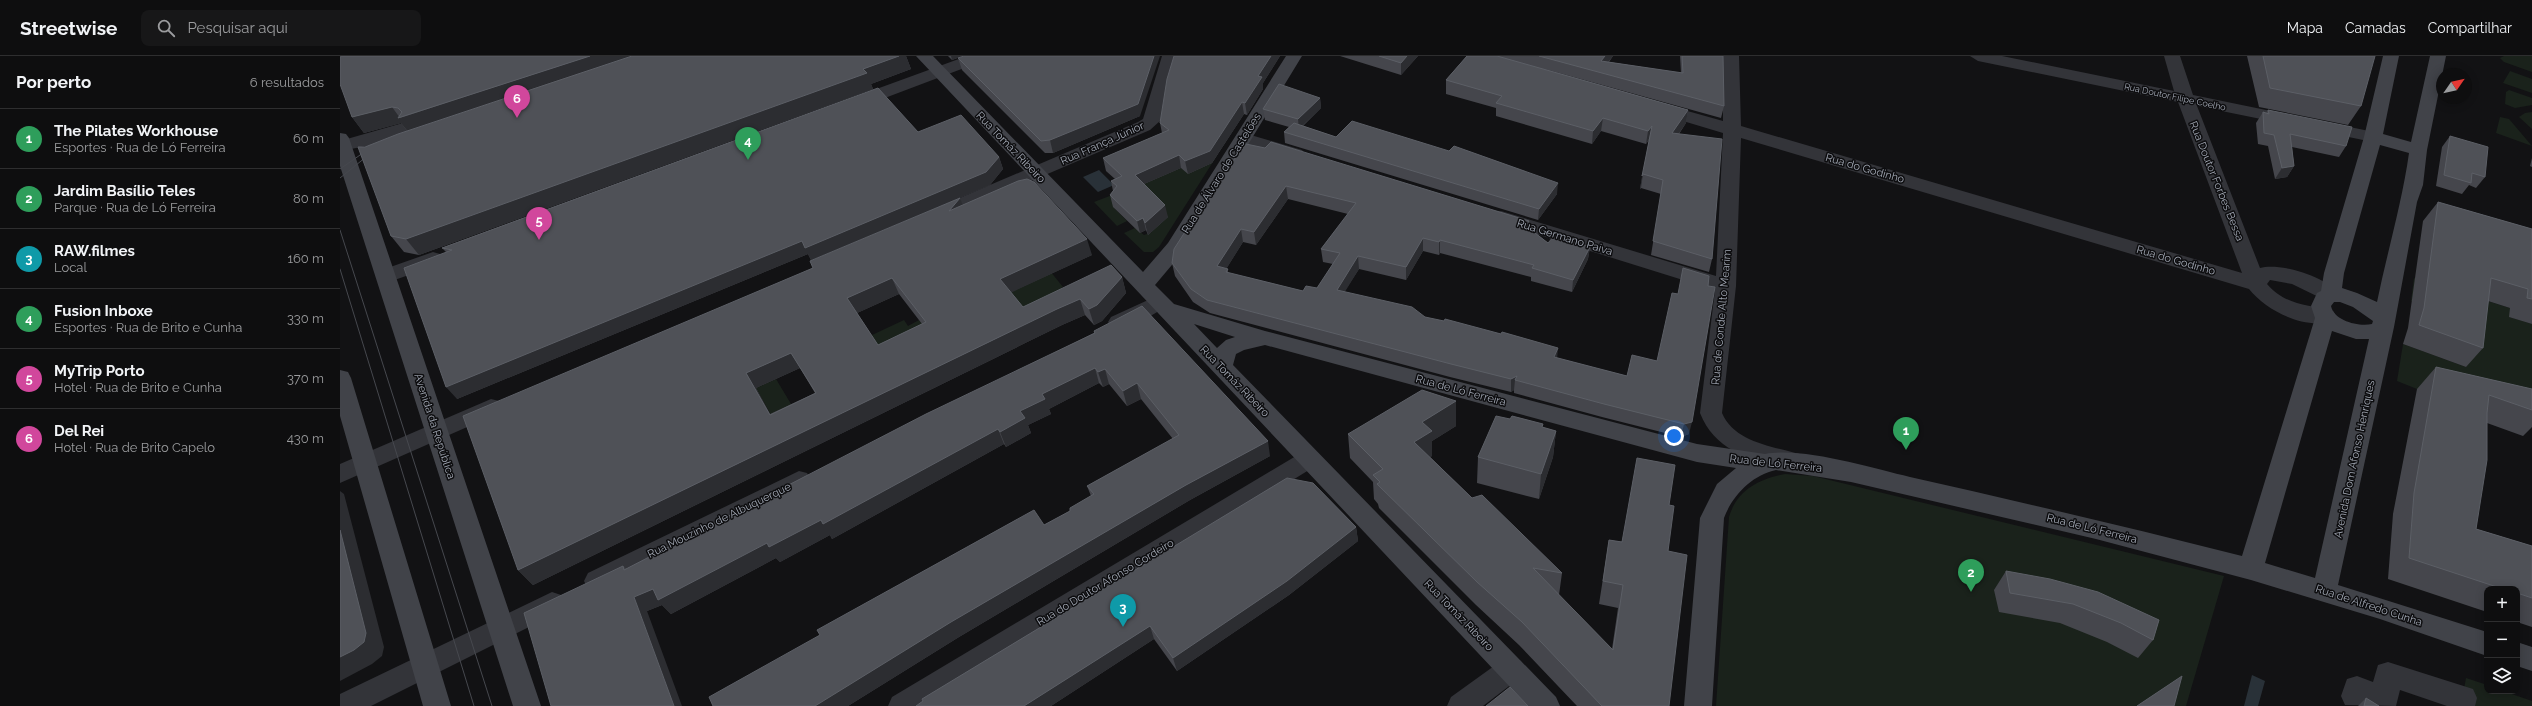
<!DOCTYPE html>
<html lang="pt">
<head>
<meta charset="utf-8">
<style>
	body { margin:0; font-family:Raleway,sans-serif; background:#171718; color:#f1f3f6 }
	.controls { position:absolute; right:12px; bottom:12px; display:grid; overflow:hidden; border-radius:8px; box-shadow:0 2px 10px #0003 }
	.controls button { width:36px; height:36px; display:grid; place-items:center; padding:0; border:0; border-bottom:1px solid #2e2e2f; background:#0e0e0f; color:#f1f3f6; font:20px sans-serif }
	.compass { position:absolute; left:2096px; top:12px; width:36px; height:36px; border-radius:50%; background:#0e0e0f; box-shadow:0 2px 10px #0003; rotate:56deg }
	.you { position:absolute; left:1334px; top:380px; width:14px; height:14px; margin:-10px; border:3px solid #fff; border-radius:50%; background:#1a73e8; box-shadow:0 0 0 6px #1a73e833 }
	.badge { display:grid; place-items:center; width:26px; height:26px; border-radius:50%; background:#7c3aed; color:#fff; font-size:13px; font-weight:700 }
	.pin { position:absolute; translate:-50% -33px; filter:drop-shadow(0 1px 2px #0008) }
	.pin::after { content:''; position:absolute; top:21px; width:14px; height:12px; background:inherit; clip-path:polygon(0 0,100% 0,50% 100%) }
	.list { margin:0; padding:0; list-style:none }
	h2 { display:flex; justify-content:space-between; align-items:center; height:52px; margin:0; padding:0 16px; font-size:17px }
	h2 small { font-size:13px; font-weight:400; color:#9b9c9e }
	.list li { display:grid; grid-template-columns:26px 1fr auto; gap:12px; align-items:center; box-sizing:border-box; height:60px; padding:0 16px; border-top:1px solid #2e2e2f }
	.list b { display:block; font-size:15px; white-space:nowrap }
	.list p { margin:0; font-size:13px; white-space:nowrap; color:#9b9c9e }
	.list em { font-size:13px; font-style:normal; color:#9b9c9e }
	.icon { flex:none; width:22px; height:22px; fill:none; stroke:currentColor; stroke-width:2; stroke-linecap:round; stroke-linejoin:round }
	.map { position:relative; flex:none; width:2192px; height:650px; overflow:hidden }
	header { display:flex; align-items:center; gap:24px; box-sizing:border-box; height:56px; padding:0 20px; background:#0e0e0f; border-bottom:1px solid #2e2e2f }
	header strong { font-size:19px }
	nav { display:flex; gap:22px; margin-inline-start:auto; font-size:14px }
	.search { width:280px; height:36px; background:#171718; display:flex; align-items:center; gap:10px; box-sizing:border-box; padding:0 14px; border-radius:8px; color:#9b9c9e; font-size:15px }
	main { display:flex }
	aside { flex:1; background:#0e0e0f }
	.map>svg:first-child { display:block }
</style>
</head>
<body>
<header>
<strong>Streetwise</strong>
<div class="search"><svg class="icon" aria-label="search" viewBox="0 0 24 24"><circle cx="10" cy="10" r="6"/><path d="M15 15l6 6"/></svg>Pesquisar aqui</div>
<nav><a>Mapa</a><a>Camadas</a><a>Compartilhar</a></nav>
</header>
<main>
<aside>
<h2>Por perto<small>6 resultados</small></h2>
<ul class="list">
<li><span class="badge" style="background:#2e9e5b">1</span><div><b>The Pilates Workhouse</b><p>Esportes · Rua de Ló Ferreira</p></div><em>60 m</em></li>
<li><span class="badge" style="background:#2e9e5b">2</span><div><b>Jardim Basílio Teles</b><p>Parque · Rua de Ló Ferreira</p></div><em>80 m</em></li>
<li><span class="badge" style="background:#0f9aa8">3</span><div><b>RAW.filmes</b><p>Local</p></div><em>160 m</em></li>
<li><span class="badge" style="background:#2e9e5b">4</span><div><b>Fusion Inboxe</b><p>Esportes · Rua de Brito e Cunha</p></div><em>330 m</em></li>
<li><span class="badge" style="background:#d1479c">5</span><div><b>MyTrip Porto</b><p>Hotel · Rua de Brito e Cunha</p></div><em>370 m</em></li>
<li><span class="badge" style="background:#d1479c">6</span><div><b>Del Rei</b><p>Hotel · Rua de Brito Capelo</p></div><em>430 m</em></li>
</ul>
</aside>
<div class="map">
<svg width="2192" height="650" viewBox="0 0 2192 650">
	<rect width="100%" height="100%" fill="#121214"/>
	<path fill="#1a221b" d="M2164,0H2192V16L2164,6L2160,2Z
		M2170,15L2192,23V37L2163,27Z
		M2169,34L2192,42V49L2175,52L2165,48L2166,36Z
		M2192,56V73L2179,61L2185,57Z
		M2160,61L2169,63L2192,90L2156,77Z
		M878,98L819,191L813,196H804L784,177L795,172L804,179L812,176L774,152L787,165L777,170L754,146Z
		M710,215L723,231L721,232L723,234L688,266L665,239Z
		M2074,222L2170,252V261L2192,268V351L2077,333L2057,325L2063,288L2126,311L2131,265L2071,245Z
		M564,264L568,270L579,264L589,277L543,298L530,280Z
		M436,323L460,363L439,373L416,332Z
		M1445,418L1473,420L1884,520L1846,650H1376L1389,461C1397,434 1419,423 1445,418Z
		M2126,622L2147,629V635H2163L2192,645V650H2121Z"/>
	<path fill="#293138" d="M759,114L774,129L758,136L743,121Z
		M1912,619L1925,625L1918,650H1904Z"/>
	<g fill="none" stroke-linecap="round" stroke-linejoin="round">
		<path fill="#333439" fill-rule="evenodd" d="M627,0H650L648,3L521,51H509L506,47L509,43Z
			M822,0H838L820,65L810,74L603,163L596,165L589,163L586,159L589,155L798,66L803,63Z
			M1383,0H1399L1401,70L1902,217L1838,46L1638,5L1630,0H1662L1834,35L1824,0H1840L1853,39L2039,77L2042,81L2039,85L2033,86L1857,50L1920,212C1941,206 1990,222 2001,240L1998,245L1991,247L1952,228L1930,224L1927,228C1946,250 1968,248 1993,255L1996,260L1993,265C1964,274 1927,255 1909,233L1401,82L1396,230L1382,357C1395,388 1438,391 1466,400L1470,406L1466,412L1458,415C1418,404 1377,400 1360,357L1375,234L1154,165L1151,161L1154,157L1161,155L1376,220L1383,77L1313,56L1310,52L1313,48L1319,47L1383,65Z
			M94,58L100,59L103,63L100,67L32,89L0,95V85Z
			M904,77L962,94L965,98L962,102L956,103L898,86L895,82L898,78Z
			M93,196L100,198L103,203L100,208L46,227L39,225L36,220L39,215Z
			M819,239L826,241L829,246L826,251C811,259 788,276 771,271L768,266L771,261Z
			M151,343L159,345L162,351L159,357L0,427V408Z
			M969,394L977,397L981,403L977,409L586,650H548L552,641L961,397Z
			M459,415L467,417L471,424L467,431L266,533L257,536L248,533L244,525L248,517Z
			M212,536L221,539L225,547L221,555L31,650H0V638Z
			M1171,601L1181,605L1184,613L1181,621L1143,650H1107L1111,641L1161,605Z
			M2048,606L2133,633L2137,642L2135,650H2107L2060,634L2056,650L2005,649L2001,640L2007,623L2017,620L2033,626L2038,609Z"/>
		<path fill="#414349" fill-rule="evenodd" d="M576,0H593L803,216L828,187L946,0H962L842,197L815,229L834,248L925,275L1357,388L1425,398C1464,391 1531,412 1570,421C1681,446 1792,472 1902,500L1975,262L1971,250L1977,237L1981,235L1984,217L2024,81L2043,0H2059L2043,78L2071,86L2090,0H2106L2087,94L2083,129L2077,146L2054,271L1998,529L2147,576V600L2040,563L1911,524L1756,483L1511,426L1436,414C1412,419 1392,440 1384,462L1372,650H1344L1360,462L1377,428L1396,412L1357,406L925,289L904,294L896,298L893,309L1216,641L1220,650H1188ZM2040,89L2069,97C2062,147 2047,197 2037,246L2017,237L2002,232L2004,217ZM2000,246L2013,251L2033,265L2032,268C2019,271 1994,265 1991,250L1994,246ZM854,268L895,281L886,284L877,292ZM1992,275L2016,283H2029L1975,522L1925,507Z
			M0,77L6,78L9,82L201,650H173L0,110Z
			M0,314L8,316L11,322L111,650H83L0,360Z
			M2177,586L2192,591V615L2177,610Z"/>
		<path stroke="#46484e" stroke-width="1" d="M0,113L23,97
			M0,122L31,97
			M0,174L152,650
			M0,213L134,650"/>
	</g>
	<path fill="#45464c" fill-rule="evenodd" d="M2,0H566L571,13L531,28L533,33L79,199L64,196L51,180L25,91L67,75L61,67L24,77L12,61Z
		M608,0H623L612,4Z
		M834,0H940L923,27V33L907,59L904,58L872,107L848,118L841,112L804,128L828,161L808,179L806,174L800,177L773,151L770,139L773,135L771,125L775,123L766,115L763,102L822,77L820,67Z
		M1000,0H1078L1061,19Z
		M1127,0H1273L1269,6L1341,17L1340,0H1383L1384,50L1381,62L1201,12L1348,54L1346,67L1339,78L1372,203L1369,216L1311,199L1321,138L1301,132L1300,133L1309,84L1306,88L1261,75L1252,88L1156,60V52L1106,38V24Z
		M1907,0H2033L2021,50L2008,69L1919,51Z
		M618,2L800,60L713,97H705L622,14Z
		M980,42L981,52L963,70L996,81L1217,138L1198,164L945,87L944,76L949,71L925,64L923,53Z
		M1928,54L2006,90L1999,101L1952,91L1954,110L1947,121L1935,123L1928,90L1918,88L1916,67L1923,56L1926,57Z
		M578,76L659,101L663,113L650,129L471,204L468,198L117,343L106,196L102,192Z
		M2110,80L2145,121L2136,132L2129,129L2122,138L2096,130L2102,91Z
		M906,88L1189,172L1208,187L1250,191L1248,203L1232,236L1191,225V221L1100,197L1099,199L1083,195L1066,224L1019,213L1004,236L1217,302L1287,320L1317,305L1349,378L1341,381L1262,361L1174,337V334L1171,336L1110,321L870,257L853,246L835,220L832,207ZM948,143L1008,158L981,193L983,206L993,208L977,232L963,235L888,217V213H886L903,186L916,189Z
		M2192,102V111L2190,110Z
		M620,142L622,149L752,199L671,236L683,251L782,221L786,237L762,265L754,269L745,259L722,269L193,529L178,514L473,212ZM559,238L582,268L538,289L517,257ZM460,312L475,337L430,358L416,332Z
		M2098,146L2192,173V268L2169,261L2170,252L2148,245L2143,292L2126,311L2063,288L2068,272L2083,165Z
		M754,275L930,400L850,444L619,581L508,650H373L730,455L751,440L747,430L833,383L801,343L787,350L769,328L763,331L759,327L709,353L711,358L688,369L691,377L666,391L664,388L492,483L490,479L440,506L436,502L331,558L322,549L307,555L283,510L286,513L754,277Z
		M2096,311L2192,333V371L2183,380L2147,367L2136,473L2192,490V571L2177,566V533H2147V556L2048,523L2053,458L2077,333Z
		M1116,345V370L1092,385V400L1090,401L1132,442L1222,517L1219,539L1272,593L1278,552L1259,548L1269,484L1281,486L1329,449L1328,495L1329,650H1237L1179,589L1136,549L1039,452L1038,448L1034,443L1033,426L1010,402L1008,378Z
		M1203,372L1216,375L1213,401L1199,443L1137,427L1138,401Z
		M1016,471L1018,485L949,539L837,615L814,583L711,650H576Z
		M1666,515L1819,564L1813,584L1798,602L1767,586L1720,567L1659,556L1654,534Z
		M2026,642L2039,650H2018Z"/>
	<path fill="#2c2d31" d="M250,0H306L70,78L61,67L24,77L12,61L52,51L60,62Z
		M559,0H566L571,13L531,28L533,33L79,199L66,183Z
		M611,0H623L612,4Z
		M814,0H820L800,60L713,97L710,84Z
		M931,0H940L923,27V33L907,59L905,47L918,20Z
		M1067,0H1078L1061,19V7Z
		M1265,0H1273L1260,16L1261,5Z
		M980,42L981,52L959,73L958,63Z
		M902,46L904,58L872,107L848,118L845,105Z
		M1348,54L1346,67L1330,90L1332,77Z
		M1263,62L1261,75L1252,88L1253,75Z
		M1312,70L1309,83L1306,88L1308,75Z
		M839,99L841,112L797,131L795,119Z
		M659,101L663,113L650,129L471,204L468,198L117,343L106,331Z
		M1954,110L1947,121L1935,123L1942,112Z
		M1303,118L1301,132L1300,133L1302,120Z
		M1218,127L1217,138L1198,164L1199,153Z
		M946,130L948,143L916,189L914,176Z
		M620,142L626,157L609,155Z
		M825,149L828,161L808,179L805,167Z
		M803,162L806,174L800,177L797,165Z
		M1189,165L1188,178L1186,170Z
		M901,173L903,186L880,223L877,210Z
		M1083,182V195L1066,224V211Z
		M747,183L752,199L666,239L660,223Z
		M1100,184V197L1099,199V186Z
		M1250,191L1248,203L1232,236L1233,224Z
		M1018,200L1019,213L998,247L997,234Z
		M782,221L786,237L762,265L754,269L749,253Z
		M552,222L559,238L515,258L507,242Z
		M740,243L745,259L722,269L193,529L178,514L717,253Z
		M1218,292L1217,304L1214,301Z
		M451,297L460,312L416,332L439,374L406,317Z
		M755,312L759,327L709,353L711,358L688,369L691,377L666,391L660,376L680,355L702,338Z
		M765,313L769,328L763,331L758,316Z
		M1177,320L1175,324L1174,334L1171,336V323Z
		M797,327L801,343L787,350L783,335Z
		M1116,345V370L1092,385V400L1075,410L1074,386L1082,366Z
		M1352,366L1349,378L1341,381L1344,368Z
		M658,373L664,388L492,483L490,479L440,506L436,502L331,558L322,549L307,555L342,650H334L294,541L427,487Z
		M1216,375L1213,401L1199,443L1201,418Z
		M928,385L930,400L850,444L619,581L508,650H475L611,566L846,429Z
		M0,435L4,438L44,591L42,600L32,608L0,625Z
		M1016,471L1018,485L949,539L837,615L833,602Z
		M810,570L814,583L711,650H684Z"/>
	<path fill="#4f5157" stroke="#5c5f66" fill-rule="evenodd" d="M2,0H250L58,62L62,56L58,52L52,51L12,61L0,28V1Z
		M292,0H559L523,13L527,17L66,183L51,180L18,91H25L58,78Z
		M624,0H814L798,48L710,84L701,85L618,2Z
		M834,0H931L918,20L922,21L905,47L902,46L870,95L845,105L839,99L795,119L825,149L805,167L803,162L797,165L770,139L777,130L771,125L782,120L763,102L829,74L820,67L827,23Z
		M1039,0H1067L1061,7Z
		M1127,0H1157L1348,54L1332,77L1382,83L1372,203L1313,185L1323,124L1303,118L1302,120L1312,70L1308,75L1263,62L1253,75L1156,47L1162,40L1106,24Z
		M1199,0H1265L1261,5L1343,17L1342,0H1383L1384,50Z
		M1923,0H2035L2021,50L1930,32Z
		M939,28L980,42L958,63L923,53Z
		M538,32L578,76L621,59L659,101L646,116L465,192L462,185L106,331L64,212L112,194L102,192Z
		M1928,54L2012,71L2006,90L1950,78L1954,110L1942,112L1934,79L1924,77L1923,56L1929,58Z
		M1012,65L1109,95L1114,90L1218,127L1199,153L944,76L954,67L996,81Z
		M2110,80L2148,91L2145,121L2132,117L2131,127L2104,119Z
		M931,86L1189,165L1186,170L1208,187L1214,180L1250,191L1233,224L1192,212L1194,209L1100,184L1099,186L1083,182L1066,211L1018,200L997,234L1072,251L1085,261L1104,265L1105,263L1161,278L1162,276L1218,292L1214,301L1287,320L1292,299L1317,305L1332,237L1338,238L1343,212L1369,220L1368,230L1375,231L1352,366L1344,368L1264,348L1175,324L1177,320L1171,323L1111,308L867,244L851,233L832,207L834,193L879,123L906,88L925,92ZM946,130L1016,147L981,193L1000,197L977,232L966,230L963,235L886,216L888,213L877,210L901,173L914,176Z
		M687,123L694,126L747,183L660,223L683,251L771,209L782,221L757,249L749,253L740,243L717,253L178,514L123,360L473,212L470,205L620,142L609,155L678,125ZM552,222L586,266L538,289L507,242ZM451,297L476,337L430,359L406,317Z
		M2098,146L2192,173V243L2187,242L2188,233L2151,222L2143,292L2079,269L2084,252Z
		M802,250L928,385L846,429L611,566L475,650H373L369,641L480,579L477,574L694,454L704,469L730,455V452L754,438L747,430L839,379L797,327L783,335L765,313L758,316L755,312L702,338L705,343L680,355L685,362L660,376L658,373L483,468L481,464L429,491L427,487L318,544L313,533L294,541L334,650H211L184,557L283,510L284,514L586,358L755,277L754,275Z
		M2096,311L2192,333V354L2149,339L2147,357V404L2136,473L2192,490V542L2177,537V533H2163L2069,502L2074,437Z
		M1082,334L1116,345L1082,366L1092,375L1074,386L1132,442L1142,439L1222,517L1193,512L1273,594L1283,529L1263,525L1269,484L1282,486L1297,402L1335,409L1329,449L1334,450L1328,495L1347,499L1329,650H1262L1182,566L1137,526L1037,428L1040,426L1033,419L1043,413L1008,378Z
		M1156,360L1170,363L1172,360L1203,368L1202,371L1216,375L1201,418L1138,401Z
		M947,422L973,427L1016,471L947,525L833,602L810,570L684,650H576L583,645L582,643Z
		M0,474L26,577L24,586L14,594L0,601Z
		M1666,515L1710,523L1758,536L1819,564L1813,584L1781,567L1733,548L1670,537Z
		M1842,620L1834,650H1797Z
		M1170,631L1188,650H1146Z
		M2026,642L2039,650H2024Z"/>
	<g text-anchor="middle" stroke-width="3" stroke-linejoin="round" paint-order="stroke">
		<g font-size="9" fill="#a3a9b5" stroke="#0d0d0f">
			<text transform="translate(1835 41) rotate(12)" y="3">Rua Doutor Filipe Coelho</text>
		</g>
		<g font-size="11" fill="#a3a9b5" stroke="#0d0d0f">
			<text transform="translate(762 87) rotate(-24)" y="4">Rua França Júnior</text>
			<text transform="translate(671 91) rotate(46)" y="4">Rua Tomáz Ribeiro</text>
			<text transform="translate(1525 112) rotate(16)" y="4">Rua do Godinho</text>
			<text transform="translate(881 117) rotate(-58)" y="4">Rua de Álvaro de Castelões</text>
			<text transform="translate(1877 125) rotate(68)" y="4">Rua Doutor Forbes Bessa</text>
			<text transform="translate(1225 181) rotate(17)" y="4">Rua Germano Paiva</text>
			<text transform="translate(1836 204) rotate(16)" y="4">Rua do Godinho</text>
			<text transform="translate(1381 261) rotate(-85)" y="4">Rua de Conde Alto Mearim</text>
			<text transform="translate(895 325) rotate(46)" y="4">Rua Tomáz Ribeiro</text>
			<text transform="translate(1121 334) rotate(15)" y="4">Rua de Ló Ferreira</text>
			<text transform="translate(95 370) rotate(72)" y="4">Avenida da República</text>
			<text transform="translate(2014 403) rotate(-78)" y="4">Avenida Dom Afonso Henriques</text>
			<text transform="translate(1436 407) rotate(6)" y="4">Rua de Ló Ferreira</text>
			<text transform="translate(379 464) rotate(-26)" y="4">Rua Mouzinho de Albuquerque</text>
			<text transform="translate(1752 472) rotate(14)" y="4">Rua de Ló Ferreira</text>
			<text transform="translate(765 526) rotate(-31)" y="4">Rua do Doutor Afonso Cordeiro</text>
			<text transform="translate(2029 549) rotate(18)" y="4">Rua de Alfredo Cunha</text>
			<text transform="translate(1119 559) rotate(46)" y="4">Rua Tomáz Ribeiro</text>
		</g>
	</g>
</svg>
<div class="controls">
<button>+</button>
<button>−</button>
<button><svg class="icon" aria-label="layers" viewBox="0 0 24 24"><path d="M12 4l9 5-9 5-9-5zM3 14l9 5 9-5"/></svg></button>
</div>
<svg class="compass" viewBox="-18 -18 36 36"><path d="M0-13l5 13h-10z" fill="#e53935"/><path d="M0 13l5-13h-10z" fill="#9b9c9e"/></svg>
<div class="you"></div>
<div class="pin badge" style="left:1566px;top:394px;background:#2e9e5b">1</div>
<div class="pin badge" style="left:1631px;top:536px;background:#2e9e5b">2</div>
<div class="pin badge" style="left:783px;top:571px;background:#0f9aa8">3</div>
<div class="pin badge" style="left:408px;top:104px;background:#2e9e5b">4</div>
<div class="pin badge" style="left:199px;top:184px;background:#d1479c">5</div>
<div class="pin badge" style="left:177px;top:62px;background:#d1479c">6</div>
</div>
</main>
</body>
</html>
